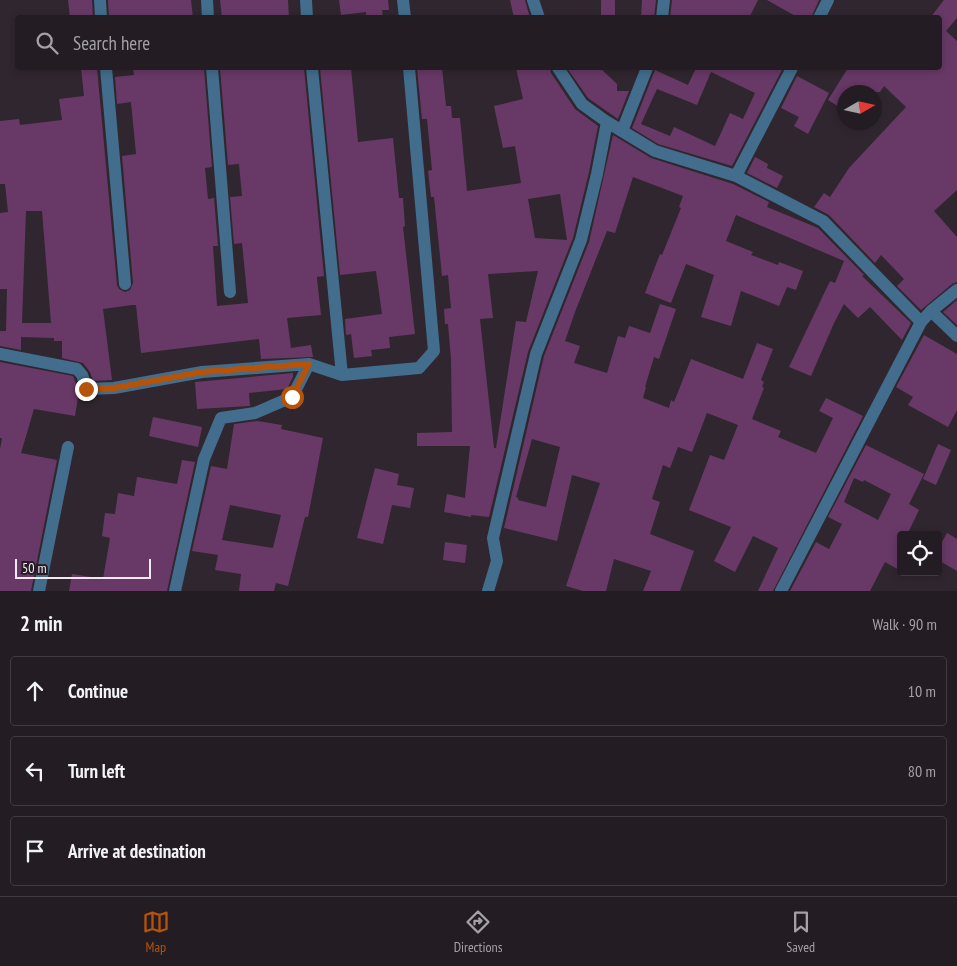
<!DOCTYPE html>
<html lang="en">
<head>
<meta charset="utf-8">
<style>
	body { margin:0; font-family:"PT Sans Narrow",sans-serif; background:#2c252b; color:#f1f3f6 }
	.controls { position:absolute; right:15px; bottom:15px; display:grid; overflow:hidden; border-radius:5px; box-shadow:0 2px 8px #0003 }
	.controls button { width:45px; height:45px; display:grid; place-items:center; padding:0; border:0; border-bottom:1px solid #413a41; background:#241c23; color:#f1f3f6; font:25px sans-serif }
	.compass { position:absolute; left:837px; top:85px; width:45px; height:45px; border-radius:50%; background:#241c23; box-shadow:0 2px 8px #0003; rotate:81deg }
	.scale { position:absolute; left:15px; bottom:12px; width:136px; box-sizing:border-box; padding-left:5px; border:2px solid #f0e9f0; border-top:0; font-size:14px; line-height:18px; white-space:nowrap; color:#f0e9f0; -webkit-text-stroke:4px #261c25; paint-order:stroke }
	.stop { position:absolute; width:15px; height:15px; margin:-11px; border:4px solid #b45309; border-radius:50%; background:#fff }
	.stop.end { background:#b45309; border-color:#fff; box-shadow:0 1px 5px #0008 }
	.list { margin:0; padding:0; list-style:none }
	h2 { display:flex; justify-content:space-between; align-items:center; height:65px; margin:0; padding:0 20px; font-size:21px }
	h2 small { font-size:16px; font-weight:400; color:#a3a1a6 }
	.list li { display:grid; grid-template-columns:32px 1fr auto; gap:15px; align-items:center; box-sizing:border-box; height:70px; margin:0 10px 10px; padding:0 10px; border:1px solid #413a41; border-radius:5px }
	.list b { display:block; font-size:19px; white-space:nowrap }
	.list em { font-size:16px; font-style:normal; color:#a3a1a6 }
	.icon { flex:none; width:28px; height:28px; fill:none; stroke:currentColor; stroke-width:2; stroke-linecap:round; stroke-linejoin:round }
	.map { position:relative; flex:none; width:957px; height:591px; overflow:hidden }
	.search { position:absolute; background:#241c23; box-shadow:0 2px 8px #0003; left:15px; right:15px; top:15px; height:55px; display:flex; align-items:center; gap:12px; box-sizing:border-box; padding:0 18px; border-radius:5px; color:#a3a1a6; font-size:19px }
	.sheet { height:305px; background:#241c23 }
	nav { display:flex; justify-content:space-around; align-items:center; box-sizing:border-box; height:70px; border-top:1px solid #413a41; background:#241c23; font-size:14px; color:#a3a1a6 }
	nav a { display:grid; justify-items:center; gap:2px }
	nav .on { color:#b45309 }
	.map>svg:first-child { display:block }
</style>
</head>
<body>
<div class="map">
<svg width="957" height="591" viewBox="0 0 957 591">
	<rect width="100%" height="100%" fill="#30262f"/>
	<path fill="#683967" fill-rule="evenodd" d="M68,0H92L93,18H70Z
		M108,0H191L193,18H109Z
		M220,0H288L289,18H222Z
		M339,0H388L389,10H382L383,18H366V12L341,15Z
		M510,0H525L530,18H514Z
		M601,0H615V18H601Z
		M642,0H656L654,18H641Z
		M672,0H758L749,18H670Z
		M767,0H819L811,18H799Z
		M944,0H957V18L946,31L957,41V190L934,211L957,237V282L952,284L921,310L897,286L904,279L881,255L875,263L829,215L814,207L824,193L830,197L849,168L906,107L884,86L880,92H844V110L828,100L848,68H940V18H930Z
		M81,68H97L117,285L119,289L125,292L130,290L133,283L122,156L136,154L131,102L117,104L115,77L134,75L133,68H204L212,167L205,168L208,199L214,198L218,246H213L217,306L248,303L242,243L234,244L230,197L242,196L239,164L228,165L220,68H304L324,276L317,277V279L321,315L287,318L291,348L311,345L313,357L261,359L259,339L141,353L136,305H132L103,309L112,380L93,381L90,372L83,363L62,358V341H54V338L21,337V350L0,346V331H6L7,289H0V213L8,212L5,184H0V121L19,119L20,125L62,120L59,99L84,96ZM26,211H42L51,323H22Z
		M320,68H351L358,142L393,138L399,198H403L405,226L403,227L415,334L389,337L390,348L371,350L372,356L354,358L351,334L346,335L345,319L382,314L376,271L340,275Z
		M417,68H442L446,106H451L452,118H460L467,191L521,183L515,146L503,148L494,106L523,99L516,68H550L551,73L575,109L598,126L589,172L573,238L528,352L489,517L471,515V517L444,512L447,494L465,498L470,446H417V433L452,432L451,359L448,324H445L444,309L451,308L448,275L442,276L434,197H431L428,171L432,170L427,119H422ZM560,194L567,240L535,238L528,199ZM538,271L526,322L516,321L496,448H494L480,319L493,318L488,274Z
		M567,68H600L617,84V91H629L618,119L588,98Z
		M696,68H783L732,166L658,144L632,128L655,70L688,85ZM711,72L755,93L743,119L730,113L715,146L674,127L670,136L641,124L657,89L697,105Z
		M797,76L829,93L808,134L794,126L799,117L781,108Z
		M613,135L651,158L733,184L769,202L767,207L818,228L864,275L862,276L911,323L902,340L870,307L858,318L844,304L834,323L811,376L789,367L830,281L835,283L844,261L736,215L726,241L753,252L751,255L778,265L779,262L803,271L796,290L787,287L779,306L741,291L731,326L701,317L714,275L686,264L671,303L645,293L660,254L662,255L681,208L679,207L683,196L633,177L615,233L607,231L575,312L565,341L580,346L574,363L607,373L618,336L625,338L629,326L650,333L660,304L676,309L659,359L654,357L645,387H646L643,398L669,408L671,400L674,402L691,359L743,379L757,343L773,349L761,380L764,382L762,387L764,388L752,419L781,431L778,437L816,453L833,418L819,411L826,398L863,416L773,591H758L778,548L753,536L735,572L714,561L731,527L689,510L710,455L724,460L738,425L707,413L692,452L678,447L670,468L663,465L652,499L660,502L650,534L694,551L680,591H643L651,571L614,559L606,591H583L566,586L600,483L572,475L557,541L504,528L544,356L589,242ZM532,439L560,447L546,507L518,500V498L516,497Z
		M755,157L768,164L767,168L783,176L777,188L747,173Z
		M957,300V325L943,312Z
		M924,335L957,354V410L948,427L908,405L913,397L896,387Z
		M0,362L73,376L79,391L75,416L34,409L21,453L57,460L31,591H0V449L2,438H0Z
		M293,373V377L287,389L249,393L250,406L197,409L195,382Z
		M153,417L202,427L198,447L149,436Z
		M257,421L282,425L281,429L323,438L308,517H305L288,586L276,583L274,591H239L241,574L215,570L218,555L192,551L211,466L227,469L234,424ZM230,505L281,515L273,548L222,540Z
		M938,444L951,450L936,485L923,479Z
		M866,445L924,474L909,504L919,510L907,535H901V571L885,562L870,591H790L816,542L829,549L842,524L828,517ZM854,478L863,482L864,480L891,494L878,520L844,502Z
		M182,460L195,462L167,591H69L72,574L103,579L110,538L102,536L105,513L115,514L118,493L134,496L137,477L177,484Z
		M375,468L399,474L397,485L414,488L410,508L392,505L383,544L357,538Z
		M947,533L957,539V571L938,560V549Z
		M445,542L467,545L465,563L443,560Z"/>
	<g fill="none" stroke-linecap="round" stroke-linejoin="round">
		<path stroke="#426d8c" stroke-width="12" d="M100,0L101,18
			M207,0L208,18
			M306,0L307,18
			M403,0L405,18
			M533,0L539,18
			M662,18L664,0
			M819,18L828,0
			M106,68L125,284
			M212,68L230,292
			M312,68L342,375
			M558,68L582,104L607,122L655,151L736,176L823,221L921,322L931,311L957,336
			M622,131L647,68
			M736,176L792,68
			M931,311L957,290
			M0,354L77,369L82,375L87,389L114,388L202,372L309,364L342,375L419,368L434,351L409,68
			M39,591L68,447
			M175,591L204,459L221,418L255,413L292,397L309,364
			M488,591L497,561L493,538L536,354L581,240L597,174L607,122
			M781,591L921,322"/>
	</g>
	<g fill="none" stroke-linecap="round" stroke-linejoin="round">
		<path stroke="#b45309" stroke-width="6" d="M86,389L114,388L202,372L309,364L292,397"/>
	</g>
</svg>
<div class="controls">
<button><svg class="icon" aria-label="locate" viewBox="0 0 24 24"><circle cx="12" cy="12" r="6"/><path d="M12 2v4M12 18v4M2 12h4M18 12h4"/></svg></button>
</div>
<svg class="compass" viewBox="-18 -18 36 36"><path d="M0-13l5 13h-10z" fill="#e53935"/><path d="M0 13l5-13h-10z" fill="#a3a1a6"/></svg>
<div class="scale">50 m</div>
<div class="stop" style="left:292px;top:397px"></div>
<div class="stop end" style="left:86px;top:389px"></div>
<div class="search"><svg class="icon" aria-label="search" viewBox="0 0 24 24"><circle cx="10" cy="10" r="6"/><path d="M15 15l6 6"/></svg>Search here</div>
</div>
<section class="sheet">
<h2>2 min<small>Walk · 90 m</small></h2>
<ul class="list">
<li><svg class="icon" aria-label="ahead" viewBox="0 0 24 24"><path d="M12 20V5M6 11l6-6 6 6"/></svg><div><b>Continue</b></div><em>10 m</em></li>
<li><svg class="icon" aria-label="left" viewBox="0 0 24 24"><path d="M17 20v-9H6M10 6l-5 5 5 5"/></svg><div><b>Turn left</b></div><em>80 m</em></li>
<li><svg class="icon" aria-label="arrive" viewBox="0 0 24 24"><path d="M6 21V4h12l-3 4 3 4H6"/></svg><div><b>Arrive at destination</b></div></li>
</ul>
</section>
<nav>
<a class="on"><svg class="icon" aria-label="map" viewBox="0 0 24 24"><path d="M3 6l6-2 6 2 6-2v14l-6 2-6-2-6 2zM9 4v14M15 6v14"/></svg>Map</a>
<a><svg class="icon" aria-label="directions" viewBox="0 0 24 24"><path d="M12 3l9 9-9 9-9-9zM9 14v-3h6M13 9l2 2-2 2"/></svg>Directions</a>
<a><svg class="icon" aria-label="saved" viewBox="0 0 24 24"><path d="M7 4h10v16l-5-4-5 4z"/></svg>Saved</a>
</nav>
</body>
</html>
